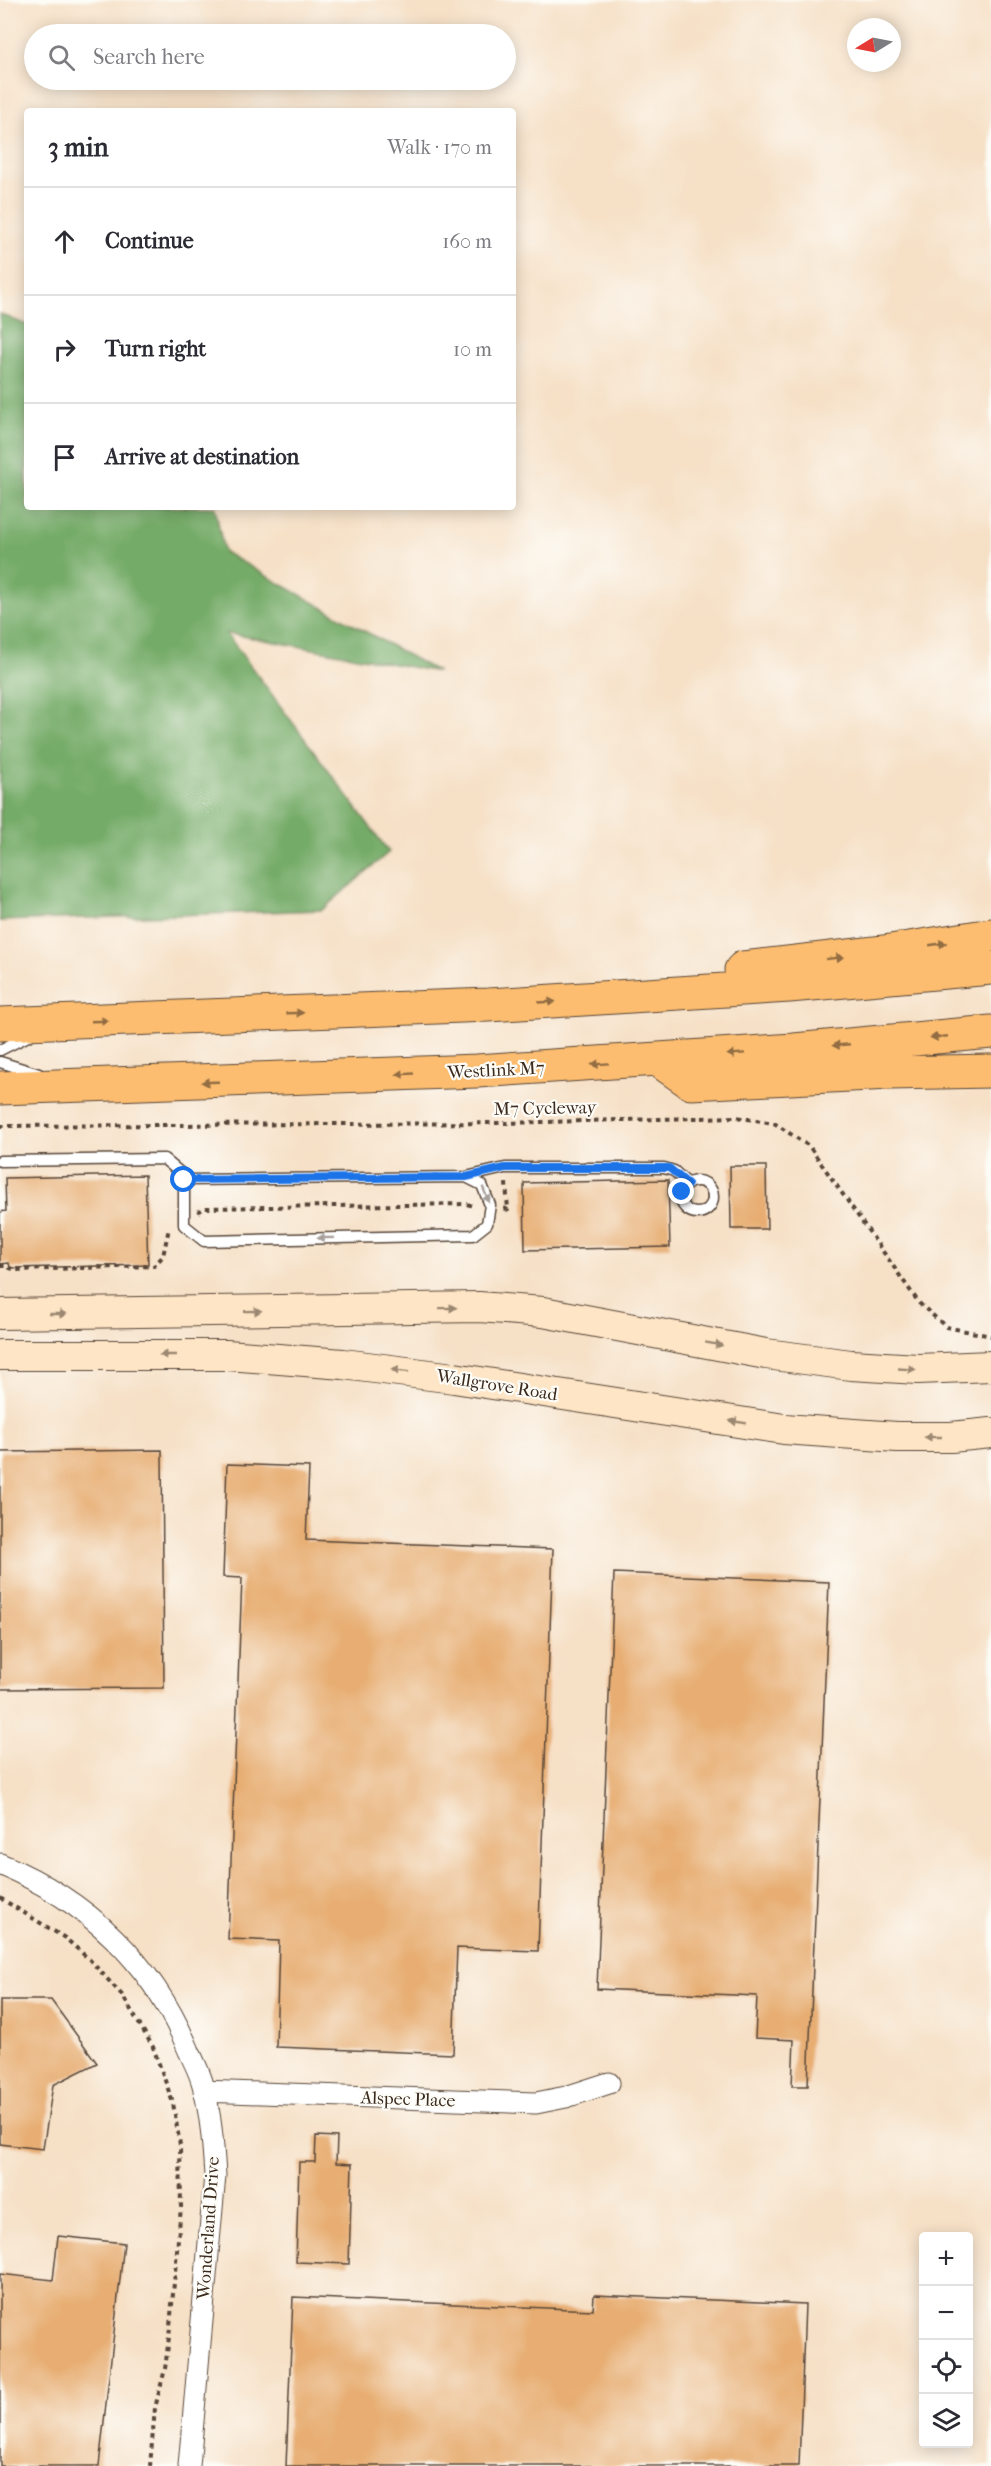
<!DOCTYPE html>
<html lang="en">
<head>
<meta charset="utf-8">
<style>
	body { margin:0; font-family:"IM FELL French Canon",serif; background:#f2f2f3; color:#2b2b33 }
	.controls { position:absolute; right:18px; bottom:18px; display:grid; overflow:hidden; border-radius:6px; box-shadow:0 3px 15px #0003 }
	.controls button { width:54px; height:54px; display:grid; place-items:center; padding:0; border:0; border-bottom:2px solid #e1e1e2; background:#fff; color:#2b2b33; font:30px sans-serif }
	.compass { position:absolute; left:847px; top:18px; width:54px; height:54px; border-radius:50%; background:#fff; box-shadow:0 3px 15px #0003; rotate:260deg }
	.stop { position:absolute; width:18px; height:18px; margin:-14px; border:4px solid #1a73e8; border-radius:50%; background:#fff }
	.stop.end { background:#1a73e8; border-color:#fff; box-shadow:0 2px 6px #0008 }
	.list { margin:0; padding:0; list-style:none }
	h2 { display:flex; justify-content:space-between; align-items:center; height:78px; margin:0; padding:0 24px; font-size:26px }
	h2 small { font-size:20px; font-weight:400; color:#7c7c81 }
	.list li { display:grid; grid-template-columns:39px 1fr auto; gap:18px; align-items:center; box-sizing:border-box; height:108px; padding:0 24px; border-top:2px solid #e1e1e2 }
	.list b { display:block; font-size:22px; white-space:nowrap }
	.list em { font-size:20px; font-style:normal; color:#7c7c81 }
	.icon { flex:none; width:33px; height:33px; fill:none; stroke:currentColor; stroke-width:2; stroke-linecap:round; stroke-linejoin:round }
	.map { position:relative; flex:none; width:991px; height:2466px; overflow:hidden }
	.search { position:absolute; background:#fff; box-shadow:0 3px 15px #0003; left:24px; top:24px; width:492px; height:66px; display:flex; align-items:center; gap:15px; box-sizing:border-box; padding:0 21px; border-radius:33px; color:#7c7c81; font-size:22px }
	.panel { position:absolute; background:#fff; box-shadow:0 3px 15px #0003; left:24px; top:108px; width:492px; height:402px; border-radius:6px }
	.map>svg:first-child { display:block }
</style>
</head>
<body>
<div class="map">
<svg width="991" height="2466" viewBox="0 0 991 2466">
	<rect width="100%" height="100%" fill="#fdfcf7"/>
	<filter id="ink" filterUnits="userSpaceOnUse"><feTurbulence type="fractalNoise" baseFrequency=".0167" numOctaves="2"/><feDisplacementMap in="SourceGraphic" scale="12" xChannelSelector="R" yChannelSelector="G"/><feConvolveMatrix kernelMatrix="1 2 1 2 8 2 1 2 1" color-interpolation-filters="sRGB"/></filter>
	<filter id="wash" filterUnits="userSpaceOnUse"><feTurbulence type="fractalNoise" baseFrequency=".008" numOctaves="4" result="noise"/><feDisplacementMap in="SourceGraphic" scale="24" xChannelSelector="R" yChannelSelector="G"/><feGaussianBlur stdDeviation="1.35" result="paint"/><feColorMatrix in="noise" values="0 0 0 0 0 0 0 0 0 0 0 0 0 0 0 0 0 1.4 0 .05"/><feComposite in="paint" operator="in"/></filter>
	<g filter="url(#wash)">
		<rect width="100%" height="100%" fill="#f6e0c6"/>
		<path fill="#75ab68" stroke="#586a43" stroke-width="1.5" d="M0,314L27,325V507H215L224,552L438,672L226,633L389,852L322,910L0,921Z"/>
		<g id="blocks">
			<path fill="#e7ad72" d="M730,1166H766L767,1229H731Z
				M145,1175L148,1265L10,1268L9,1263L0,1264V1212L6,1211L5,1178Z
				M668,1180L670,1247L525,1250L524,1183Z
				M162,1450L164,1688L0,1689V1452Z
				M227,1464L309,1467L306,1540L553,1549L538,1951L457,1948L453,2054L276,2047L279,1941L228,1939L242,1578L223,1577Z
				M614,1573L829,1582L808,2086H792L794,2040L755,2038L757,1996L597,1989Z
				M0,2000H51L97,2063L53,2085L43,2149L0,2144Z
				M316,2136L337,2137L336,2163L352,2164L349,2264L296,2262L299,2162H315Z
				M58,2236L124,2243L99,2466H0V2274L53,2280Z
				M594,2295L805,2304L799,2466H286L293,2297L593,2310Z"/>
		</g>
	</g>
	<g filter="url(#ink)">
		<use href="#blocks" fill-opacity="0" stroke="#574537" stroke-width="1.5"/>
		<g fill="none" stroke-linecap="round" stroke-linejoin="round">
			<defs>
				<path id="lane" d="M0,1050L32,1034
					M0,1062L39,1074
					M0,1161L164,1159L184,1176V1225L204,1241L473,1235L487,1224L490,1205L482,1185L466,1177L184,1180
					M466,1177L505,1168H664L674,1171L688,1184
					M681 1197a16 16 0 1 1 32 0a16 16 0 1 1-32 0Z"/>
				<path id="street" d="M0,1864C87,1900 153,1963 189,2051C194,2062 200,2073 203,2085C211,2115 213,2144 215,2175L189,2466
					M204,2091L536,2103L566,2097L609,2083"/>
				<path id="secondary" d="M0,1314L479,1307L543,1312L766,1354L851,1365L918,1369L991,1366
					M0,1355H227L343,1364L454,1378L784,1429L897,1437H951L991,1433"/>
				<path id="highway" d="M741,970L743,968L884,952L991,935
					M0,1024L488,1005L789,986L991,968
					M658,1060L691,1083L890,1073L991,1071
					M0,1088L477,1071L794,1050L991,1032"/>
			</defs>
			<use href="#lane" stroke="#574537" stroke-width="13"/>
			<use href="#street" stroke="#574537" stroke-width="23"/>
			<use href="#secondary" stroke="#574537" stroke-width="32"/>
			<use href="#highway" stroke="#574537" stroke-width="35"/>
			<path stroke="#574537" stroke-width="4" stroke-dasharray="4.5 4.5" stroke-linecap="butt" d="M0,1126L506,1123L736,1117L774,1123L809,1146L919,1303L946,1327L991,1336
				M504,1208L508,1210L506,1183
				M198,1212L204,1208L466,1204L474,1206
				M0,1266H5L15,1270L154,1266L163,1256L169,1228
				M0,1898L65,1938L89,1959L122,1995L153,2047L173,2103L180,2145L181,2207L169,2337L165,2369L155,2408L150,2466"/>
			<use href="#lane" stroke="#fff" stroke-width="10"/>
			<use href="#street" stroke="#fff" stroke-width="21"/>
			<use href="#secondary" stroke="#fee5c5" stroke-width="30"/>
			<use href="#highway" stroke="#fcbd6f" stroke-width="33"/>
		</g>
		<defs><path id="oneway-solid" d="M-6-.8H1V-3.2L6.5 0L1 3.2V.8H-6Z" transform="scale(1.5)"/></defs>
		<g fill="#926c42">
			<use href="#oneway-solid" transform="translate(938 944) rotate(-8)"/>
			<use href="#oneway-solid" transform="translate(835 958) rotate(-7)"/>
			<use href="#oneway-solid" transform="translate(547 1002) rotate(-3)"/>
			<use href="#oneway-solid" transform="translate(295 1013) rotate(-2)"/>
			<use href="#oneway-solid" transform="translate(100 1021) rotate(-2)"/>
			<use href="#oneway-solid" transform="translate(939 1037) rotate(175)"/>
			<use href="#oneway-solid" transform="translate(841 1045) rotate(175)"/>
			<use href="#oneway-solid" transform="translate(736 1054) rotate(176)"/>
			<use href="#oneway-solid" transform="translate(600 1064) rotate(176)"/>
			<use href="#oneway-solid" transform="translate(405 1074) rotate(177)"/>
			<use href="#oneway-solid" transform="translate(210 1082) rotate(178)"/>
		</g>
		<g fill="#a79f9a">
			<use href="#oneway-solid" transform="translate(486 1195) rotate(68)"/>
			<use href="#oneway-solid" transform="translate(326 1238) rotate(179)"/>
		</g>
		<g fill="#9c8872">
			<use href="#oneway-solid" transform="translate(448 1308) rotate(-1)"/>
			<use href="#oneway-solid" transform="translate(253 1311) rotate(-1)"/>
			<use href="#oneway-solid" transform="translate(58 1314)"/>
			<use href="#oneway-solid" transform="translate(714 1344) rotate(10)"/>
			<use href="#oneway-solid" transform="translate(168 1355) rotate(-180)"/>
			<use href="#oneway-solid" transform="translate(907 1369) rotate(3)"/>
			<use href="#oneway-solid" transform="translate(400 1371) rotate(-173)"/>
			<use href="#oneway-solid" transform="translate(738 1422) rotate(-171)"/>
			<use href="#oneway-solid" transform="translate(933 1437) rotate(180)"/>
		</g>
	</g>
	<g fill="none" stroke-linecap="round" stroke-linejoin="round" filter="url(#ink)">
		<path stroke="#1a73e8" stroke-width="8" d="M184,1180L466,1177L505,1168H669L688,1184L682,1192"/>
	</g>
	<g text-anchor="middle" stroke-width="4.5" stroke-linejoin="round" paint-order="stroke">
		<g font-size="18" fill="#3b2a1e" stroke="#fdfcf7">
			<text transform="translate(496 1070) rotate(-3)" y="6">Westlink M7</text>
			<text transform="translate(545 1108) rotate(-1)" y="6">M7 Cycleway</text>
			<text transform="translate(497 1385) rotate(9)" y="6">Wallgrove Road</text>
			<text transform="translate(408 2099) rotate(2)" y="6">Alspec Place</text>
			<text transform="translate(208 2228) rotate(-86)" y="6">Wonderland Drive</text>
		</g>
	</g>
</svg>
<div class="controls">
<button>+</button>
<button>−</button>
<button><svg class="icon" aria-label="locate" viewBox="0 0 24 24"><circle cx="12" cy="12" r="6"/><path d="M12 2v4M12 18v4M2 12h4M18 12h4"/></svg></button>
<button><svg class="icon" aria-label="layers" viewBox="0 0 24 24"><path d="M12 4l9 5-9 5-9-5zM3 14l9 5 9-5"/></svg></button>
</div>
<svg class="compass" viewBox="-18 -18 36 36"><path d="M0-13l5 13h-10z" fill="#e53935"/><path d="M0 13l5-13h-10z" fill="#7c7c81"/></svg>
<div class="stop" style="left:184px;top:1180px"></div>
<div class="stop end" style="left:682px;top:1192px"></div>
<div class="search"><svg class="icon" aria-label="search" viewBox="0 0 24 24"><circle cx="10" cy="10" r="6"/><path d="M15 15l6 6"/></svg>Search here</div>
<section class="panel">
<h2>3 min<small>Walk · 170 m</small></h2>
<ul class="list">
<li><svg class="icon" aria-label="ahead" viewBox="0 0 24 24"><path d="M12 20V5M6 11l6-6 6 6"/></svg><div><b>Continue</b></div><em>160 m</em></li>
<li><svg class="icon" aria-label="right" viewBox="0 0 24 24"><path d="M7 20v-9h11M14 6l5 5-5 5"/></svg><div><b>Turn right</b></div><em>10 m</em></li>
<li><svg class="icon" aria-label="arrive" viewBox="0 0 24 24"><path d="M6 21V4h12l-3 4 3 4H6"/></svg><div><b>Arrive at destination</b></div></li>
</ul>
</section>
</div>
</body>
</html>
